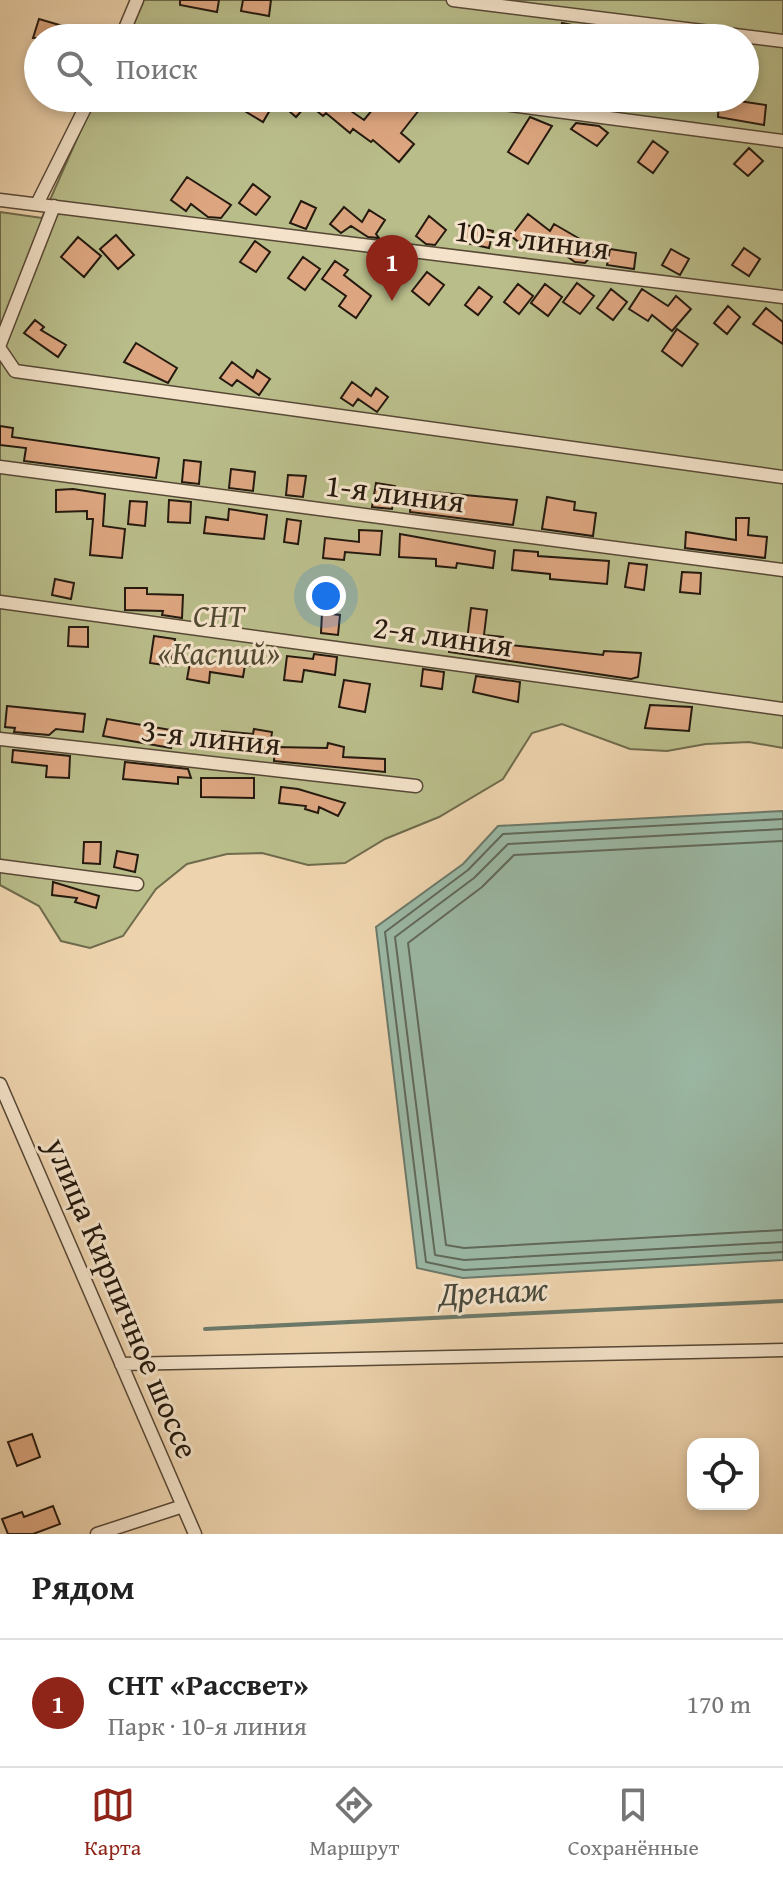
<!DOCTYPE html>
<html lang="ru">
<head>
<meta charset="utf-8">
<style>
	body { margin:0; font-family:"Gentium Book Plus",serif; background:#f6f6f6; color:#222 }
	.controls { position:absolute; right:24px; bottom:24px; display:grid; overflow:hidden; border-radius:16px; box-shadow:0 4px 12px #0003 }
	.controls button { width:72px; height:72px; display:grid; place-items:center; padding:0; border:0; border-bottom:2px solid #e0e0e0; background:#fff; color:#222; font:40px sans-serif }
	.you { position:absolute; left:326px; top:596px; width:28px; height:28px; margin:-20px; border:6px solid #fff; border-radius:50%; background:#1a73e8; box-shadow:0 0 0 12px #1a73e833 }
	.badge { display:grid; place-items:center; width:52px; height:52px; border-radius:50%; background:#8f2418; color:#fff; font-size:26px; font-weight:700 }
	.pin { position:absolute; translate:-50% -66px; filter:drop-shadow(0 2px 4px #0008) }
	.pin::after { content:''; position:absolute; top:42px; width:28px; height:24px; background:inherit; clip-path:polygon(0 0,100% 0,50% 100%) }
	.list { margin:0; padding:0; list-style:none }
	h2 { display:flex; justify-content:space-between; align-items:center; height:104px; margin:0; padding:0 32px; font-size:34px }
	h2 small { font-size:26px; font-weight:400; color:#767676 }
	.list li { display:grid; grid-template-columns:52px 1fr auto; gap:24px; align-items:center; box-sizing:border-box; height:128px; padding:0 32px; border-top:2px solid #e0e0e0 }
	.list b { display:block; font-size:30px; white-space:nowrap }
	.list p { margin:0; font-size:26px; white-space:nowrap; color:#767676 }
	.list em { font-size:26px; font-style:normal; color:#767676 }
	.icon { flex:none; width:44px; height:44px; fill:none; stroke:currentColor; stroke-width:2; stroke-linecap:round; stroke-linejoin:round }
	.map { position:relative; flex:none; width:783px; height:1534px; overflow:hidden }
	.search { position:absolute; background:#fff; box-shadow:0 4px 12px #0003; left:24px; right:24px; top:24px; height:88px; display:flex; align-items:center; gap:20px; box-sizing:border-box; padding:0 28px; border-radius:44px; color:#767676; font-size:30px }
	.sheet { height:232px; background:#fff }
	nav { display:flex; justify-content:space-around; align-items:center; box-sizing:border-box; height:112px; border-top:2px solid #e0e0e0; background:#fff; font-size:22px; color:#767676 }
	nav a { display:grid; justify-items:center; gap:4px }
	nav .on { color:#8f2418 }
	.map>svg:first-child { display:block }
</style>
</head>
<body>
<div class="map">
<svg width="783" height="1534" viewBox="0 0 783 1534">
	<rect width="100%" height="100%" fill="#eed4ae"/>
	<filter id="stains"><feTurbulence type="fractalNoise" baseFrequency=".0025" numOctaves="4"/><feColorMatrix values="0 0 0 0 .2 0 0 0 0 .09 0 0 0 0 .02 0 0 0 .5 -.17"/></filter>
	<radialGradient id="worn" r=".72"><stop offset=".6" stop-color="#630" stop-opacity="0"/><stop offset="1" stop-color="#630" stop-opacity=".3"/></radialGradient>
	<path fill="#b9bd8a" stroke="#6f6b4c" stroke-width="2" d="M144,0H783V748L749,742L706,744L667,751L630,749L562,724L532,733L503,779L439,817L385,839L345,863L308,865L262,853L227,854L187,864L156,889L123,936L90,948L61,941L39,906L0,885V212L42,218L95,98H745V38H127Z"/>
	<path fill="#9bb9a6" stroke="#6c7969" stroke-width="2" d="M783,811V1260L463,1278L417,1268L376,927L463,864L498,826Z"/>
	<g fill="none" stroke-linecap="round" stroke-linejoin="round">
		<path stroke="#60695a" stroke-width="2" d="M783,819L503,834L468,870L385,932L426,1262L464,1270L783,1252
			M783,829L508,844L474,878L395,937L435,1255L464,1260L783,1242
			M783,841L514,855L482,887L408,943L446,1245L464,1248L783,1230"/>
		<path stroke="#6c7969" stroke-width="4" d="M205,1329L783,1301"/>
	</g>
	<path fill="#dda680" stroke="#25190e" stroke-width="2" d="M180,0H219L217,12L180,5Z
		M243,0H271L269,16L241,11Z
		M39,19L73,29L70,38H33Z
		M562,23L608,32L609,28L626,31L624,38H558Z
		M251,98H277L263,122L243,110Z
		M286,98H313L296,117L281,104Z
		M319,98H332L364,120L382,98L401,109L414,98L423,105L401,133L414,144L399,162L373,140L371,142L353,129L350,133L326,113L323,116L312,107Z
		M719,98L766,105L764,125L718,117Z
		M530,117L552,126L528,164L508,152Z
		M576,123L599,126L608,133L597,146L571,129Z
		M653,141L668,152L653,173L638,162Z
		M749,148L763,161L748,176L734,164Z
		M187,177L231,205L221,218L208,217L191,204L186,211L171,200Z
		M253,184L270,197L256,215L239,203Z
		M301,201L316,208L306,229L290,223Z
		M344,207L362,222L369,210L385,220L376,234L379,238L368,237L351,226L341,233L330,224Z
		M528,214L550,231L554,224L597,249L585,263L575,262L540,237L529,250L511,236Z
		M429,216L446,230L435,245L426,244L416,236Z
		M466,225L493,231L489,248L462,242Z
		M116,235L134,255L118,269L100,249Z
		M78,237L101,256L84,277L61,257Z
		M255,241L270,252L256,272L240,262Z
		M744,248L760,259L749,276L732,265Z
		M610,249L636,253L634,269L607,265Z
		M671,249L689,259L680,275L662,265Z
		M303,257L320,269L305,290L288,278Z
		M335,261L348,270L344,275L371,296L356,318L339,306L346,296L322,279Z
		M427,272L444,285L429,305L412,291Z
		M577,283L594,296L580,314L563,302Z
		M518,284L533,296L519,314L504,302Z
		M545,284L562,297L548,316L531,303Z
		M479,287L492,297L478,315L465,305Z
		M611,289L627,302L613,320L597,308Z
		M642,289L668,306L676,296L691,309L672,331L652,315L648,321L629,309Z
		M728,306L740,317L727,334L714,323Z
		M766,308L783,322V344L753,324Z
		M35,320L44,327L41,330L66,345L58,357L24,333Z
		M677,329L698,344L682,366L662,351Z
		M136,343L177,368L168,383L124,362Z
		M232,362L253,378L257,370L270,379L259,395L237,380L232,386L220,378Z
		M352,382L371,396L376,388L388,397L377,412L358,399L353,406L341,398Z
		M0,426L13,428L12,437L159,458L156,478L24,461L26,448L0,445Z
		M184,460L201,462L199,484L182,482Z
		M231,469L255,472L253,491L229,488Z
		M288,475L306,476L303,497L286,495Z
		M376,483L395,486L392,509L372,507Z
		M73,489L105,494L103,526L125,529L122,558L90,555L93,519H87V511L56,512V490Z
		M412,490L517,500L513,525L410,512Z
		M547,497L575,502L574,510L596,513L593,536L542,529Z
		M169,500L191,502L190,523L168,522Z
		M130,501L147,502L145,526L128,524Z
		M229,509L267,515L264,539L204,533L206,517L228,520Z
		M736,518H749L748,535L767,537L765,558L685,548L686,532L736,540Z
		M287,519L301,521L298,544L284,542Z
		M359,530L382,531L380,555L345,552L344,560L323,558L325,538L359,542Z
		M400,534L495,551L493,568L457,563L456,568L436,566V559L399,557Z
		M514,550L538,552V556L609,561L607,584L550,579V574L512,570Z
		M629,563L647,565L644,590L625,587Z
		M682,572L701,573L700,594L680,592Z
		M55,579L74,583L71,599L52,595Z
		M125,588H147V594L183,595L182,618L162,615L163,611L125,610Z
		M471,608L487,610L484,635L503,637L502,644L603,655L604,651L641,653L638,677L631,679L449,652L450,638L467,640Z
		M322,613L340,615L338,635L321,633Z
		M69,627H88V647L68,646Z
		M154,636L175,639L171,666L150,663Z
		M229,649L254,653L252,666L245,665L243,677L210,672L209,683L187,679L191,657L227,663Z
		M314,654L337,657L335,675L304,670L302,682L284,680L287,656L313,659Z
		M423,669L444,672L442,689L421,686Z
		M476,676L520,682L518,702L473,692Z
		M344,680L370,684L365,712L339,707Z
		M650,705L692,707L689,731L645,728Z
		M7,706L85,714L83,732L56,729L49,735L14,732L15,728L5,727Z
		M107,719L171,730V748L103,736Z
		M254,729L272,732L269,753L221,748L222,731L253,734Z
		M328,743L344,747L343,757L385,759V772L274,761L275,747L327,748Z
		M13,750L70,756L69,778L46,777L47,766L12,762Z
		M125,762L188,769L191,778L178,777V784L123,779Z
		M201,778H254V798L201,797Z
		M281,787L298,789L345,803L338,816L319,807L318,813L305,809L306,806L279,803Z
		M84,842H101L100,864L83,863Z
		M117,851L138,855L135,872L114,867Z
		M53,882L99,896L96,908L75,902L77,898L52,895Z
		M32,1434L40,1457L17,1466L8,1442Z
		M53,1506L60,1524L33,1534H8L2,1519L22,1512L24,1517Z"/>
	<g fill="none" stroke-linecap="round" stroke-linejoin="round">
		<defs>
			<path id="street" d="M453,0L783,41
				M121,38L137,0
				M458,98L783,141
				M0,200L783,297
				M37,204L90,98
				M0,344L54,206
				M0,349L15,371L783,477
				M0,467L783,570
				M0,602L783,709
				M0,739L416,786
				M0,866L137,884
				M0,1084L195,1534
				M121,1364L783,1350
				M97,1534L183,1506"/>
		</defs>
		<use href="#street" stroke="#574836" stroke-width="15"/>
		<use href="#street" stroke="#f4e3ca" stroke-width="12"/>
	</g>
	<g text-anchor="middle" stroke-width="6" stroke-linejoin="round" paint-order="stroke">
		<g font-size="32" fill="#25190e" stroke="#f4e3ca">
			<text transform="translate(532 239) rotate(7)" y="11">10-я линия</text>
			<text transform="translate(395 493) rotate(7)" y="11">1-я линия</text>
			<text transform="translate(443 636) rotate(8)" y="11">2-я линия</text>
			<text transform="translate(211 737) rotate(6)" y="11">3-я линия</text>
			<text transform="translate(122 1298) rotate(67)" y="11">улица Кирпичное шоссе</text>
		</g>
		<g font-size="32" font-style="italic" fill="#514a33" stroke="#f4e3ca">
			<text x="219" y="627">СНТ<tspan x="219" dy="37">«Каспий»</tspan></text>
		</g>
		<g font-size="34" font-style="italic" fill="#48493c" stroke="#f4e3ca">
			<text transform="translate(493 1291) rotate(-3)" y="12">Дренаж</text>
		</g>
	</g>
	<rect width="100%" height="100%" filter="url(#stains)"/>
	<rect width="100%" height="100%" fill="url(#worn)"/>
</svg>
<div class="controls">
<button><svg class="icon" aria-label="locate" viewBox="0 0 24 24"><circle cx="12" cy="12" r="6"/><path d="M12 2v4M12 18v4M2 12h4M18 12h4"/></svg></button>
</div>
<div class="you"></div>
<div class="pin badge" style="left:392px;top:301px">1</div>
<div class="search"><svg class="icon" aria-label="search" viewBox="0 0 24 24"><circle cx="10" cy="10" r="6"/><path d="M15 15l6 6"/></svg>Поиск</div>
</div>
<section class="sheet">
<h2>Рядом<small></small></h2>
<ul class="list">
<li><span class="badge">1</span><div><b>СНТ «Рассвет»</b><p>Парк · 10-я линия</p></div><em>170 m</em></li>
</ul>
</section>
<nav>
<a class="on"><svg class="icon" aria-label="map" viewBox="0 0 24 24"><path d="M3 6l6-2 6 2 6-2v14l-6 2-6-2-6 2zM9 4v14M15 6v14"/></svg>Карта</a>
<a><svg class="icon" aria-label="directions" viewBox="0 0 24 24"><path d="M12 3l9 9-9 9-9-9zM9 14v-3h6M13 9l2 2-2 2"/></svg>Маршрут</a>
<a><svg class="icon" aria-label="saved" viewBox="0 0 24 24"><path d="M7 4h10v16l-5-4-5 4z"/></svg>Сохранённые</a>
</nav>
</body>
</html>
